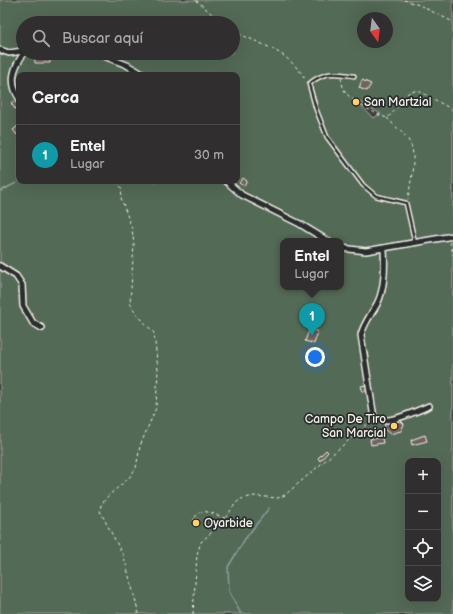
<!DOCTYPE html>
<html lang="es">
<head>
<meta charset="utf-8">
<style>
	body { margin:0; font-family:"Balsamiq Sans",sans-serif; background:#383636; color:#f1f3f6 }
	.controls { position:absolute; right:12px; bottom:12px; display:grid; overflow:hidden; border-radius:8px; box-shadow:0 4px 16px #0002 }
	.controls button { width:36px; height:36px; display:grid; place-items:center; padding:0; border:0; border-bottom:1px solid #4b4a4a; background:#302e2e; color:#f1f3f6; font:20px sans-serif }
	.compass { position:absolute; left:357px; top:12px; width:36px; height:36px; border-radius:50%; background:#302e2e; box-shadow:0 4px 16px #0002; rotate:166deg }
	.you { position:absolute; left:315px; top:357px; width:14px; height:14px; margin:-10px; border:3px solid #fff; border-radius:50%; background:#1a73e8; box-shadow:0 0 0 6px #1a73e833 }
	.badge { display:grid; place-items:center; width:26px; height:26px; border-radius:50%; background:#90b9f0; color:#fff; font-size:13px; font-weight:700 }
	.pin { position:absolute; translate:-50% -33px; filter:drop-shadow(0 1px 2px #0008) }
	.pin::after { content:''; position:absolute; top:21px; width:14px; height:12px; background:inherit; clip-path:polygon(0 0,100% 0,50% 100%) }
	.popup { position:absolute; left:280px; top:238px; width:64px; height:52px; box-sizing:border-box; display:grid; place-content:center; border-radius:8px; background:#302e2e; filter:drop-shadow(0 1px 3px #0005); font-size:13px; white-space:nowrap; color:#a8a8aa }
	.popup b { font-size:15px; color:#f1f3f6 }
	.popup::after { content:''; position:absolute; left:50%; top:100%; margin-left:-8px; border:8px solid transparent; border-top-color:#302e2e }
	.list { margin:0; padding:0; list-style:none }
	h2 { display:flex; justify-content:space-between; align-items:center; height:52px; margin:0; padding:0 16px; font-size:17px }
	h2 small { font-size:13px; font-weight:400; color:#a8a8aa }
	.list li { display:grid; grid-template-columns:26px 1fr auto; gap:12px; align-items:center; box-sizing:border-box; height:60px; padding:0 16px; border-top:1px solid #4b4a4a }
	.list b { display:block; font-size:15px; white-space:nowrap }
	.list p { margin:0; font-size:13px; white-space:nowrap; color:#a8a8aa }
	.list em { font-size:13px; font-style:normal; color:#a8a8aa }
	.icon { flex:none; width:22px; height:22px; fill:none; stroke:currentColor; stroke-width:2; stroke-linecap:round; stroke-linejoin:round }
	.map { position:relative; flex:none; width:453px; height:614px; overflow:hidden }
	.search { position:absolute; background:#302e2e; box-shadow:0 4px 16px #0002; left:16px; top:16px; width:224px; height:44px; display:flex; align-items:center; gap:10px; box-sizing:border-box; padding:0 14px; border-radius:22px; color:#a8a8aa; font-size:15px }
	.panel { position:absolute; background:#302e2e; box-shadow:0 4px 16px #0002; left:16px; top:72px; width:224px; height:112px; border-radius:8px }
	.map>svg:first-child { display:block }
</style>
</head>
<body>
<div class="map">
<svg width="453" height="614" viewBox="0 0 453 614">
	<rect width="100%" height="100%" fill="#403d3d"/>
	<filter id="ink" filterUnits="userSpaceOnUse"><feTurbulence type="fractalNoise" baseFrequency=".025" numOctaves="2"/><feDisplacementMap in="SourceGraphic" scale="8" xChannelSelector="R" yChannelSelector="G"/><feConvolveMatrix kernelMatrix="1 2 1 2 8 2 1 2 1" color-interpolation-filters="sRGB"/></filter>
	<g filter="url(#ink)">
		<path fill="#526a57" stroke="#a3aea0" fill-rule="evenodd" d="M0,0H453V614H0V192L16,183L0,191ZM363,18H387V42H363ZM23,23H233V53H23ZM19,75H237V181H19ZM356,100L381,114L373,118ZM283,241H341V287H283ZM408,461H438V599H408Z"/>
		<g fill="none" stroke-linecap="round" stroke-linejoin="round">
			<path stroke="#8d9c9e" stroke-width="1.5" d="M241,614L229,591L228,567L245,539L269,508"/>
		</g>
		<path fill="#726361" stroke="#f4f1e8" d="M34,53H54V57H50V63H35Z
			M362,80L371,84L367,91L359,88Z
			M14,101L19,106L15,109L11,103Z
			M18,126L19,133L17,135L13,130Z
			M243,178L247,181L244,186L239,183Z
			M310,328L318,332L314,344L305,341Z
			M366,385L367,390L363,392L361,386Z
			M400,420L404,424L401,431L390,434L384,429L385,424Z
			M425,435L427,441L412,445L411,440Z
			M382,438L383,443L371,445L370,439Z
			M326,450L328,452L320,461L318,458Z
			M194,519H198V526H194Z"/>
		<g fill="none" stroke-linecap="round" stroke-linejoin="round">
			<defs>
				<path id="lane" d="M354,76C334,73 325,71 309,84L316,109L327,137L363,185L376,196L406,203L415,243"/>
				<path id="street" d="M0,50L9,53L23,51
					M96,53L127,65L144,75
					M19,98C9,82 13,68 24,53
					M226,181L242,195L300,224L328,241
					M341,248L366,251L453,236
					M384,249C385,266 385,289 377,304C371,315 364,323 361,335L374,418C386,426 416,411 429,406
					M0,266L16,276L22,285L23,306L33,323L42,328"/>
			</defs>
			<use href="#lane" stroke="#f4f1e8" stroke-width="5.5"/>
			<use href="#street" stroke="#f4f1e8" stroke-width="8"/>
			<path stroke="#f4f1e8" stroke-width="1" stroke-dasharray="3 3" stroke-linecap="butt" d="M196,0L222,23
				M404,0L419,5L453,22
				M233,31C264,46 287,50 306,80
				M341,78C342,83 343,89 346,93C352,101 377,115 387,118C400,110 400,89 419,91L453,110
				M387,118C394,126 405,133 410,143C417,154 410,185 408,199
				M117,181L122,189L121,198L132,229L134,244L130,303L135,312L154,333L158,370L156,408L140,446L136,468L129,478L108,496L101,505L100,511L124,557L139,614
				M450,242L453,255
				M195,517C203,506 215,515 225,518
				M193,614L197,554L201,542L221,524L236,503L241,499L254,496L278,498L285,495L371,421"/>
			<use href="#lane" stroke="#2a2d2e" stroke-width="2.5"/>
			<use href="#street" stroke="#2a2d2e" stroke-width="5"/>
		</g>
	</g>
	<g fill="#ffd166" stroke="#2a2d2e" stroke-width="1.5">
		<circle cx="356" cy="102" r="4"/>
		<circle cx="394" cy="426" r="4"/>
		<circle cx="196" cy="523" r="4"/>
	</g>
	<g text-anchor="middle" stroke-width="3.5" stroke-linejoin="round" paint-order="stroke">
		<g font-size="12" fill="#f4f1e8" stroke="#2a2d2e" text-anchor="start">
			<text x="364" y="106">San Martzial</text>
			<text x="386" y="423" text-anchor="end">Campo De Tiro<tspan x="386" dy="14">San Marcial</tspan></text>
			<text x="204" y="527">Oyarbide</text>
		</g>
	</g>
</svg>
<div class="controls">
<button>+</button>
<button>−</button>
<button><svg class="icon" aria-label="locate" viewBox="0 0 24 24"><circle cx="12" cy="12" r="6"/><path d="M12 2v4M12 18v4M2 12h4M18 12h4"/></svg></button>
<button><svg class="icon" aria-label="layers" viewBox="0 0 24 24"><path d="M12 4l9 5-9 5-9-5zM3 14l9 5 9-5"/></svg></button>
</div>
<svg class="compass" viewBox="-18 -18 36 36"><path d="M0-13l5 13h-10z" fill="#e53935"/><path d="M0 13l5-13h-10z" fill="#a8a8aa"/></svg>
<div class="you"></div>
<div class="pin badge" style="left:312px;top:336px;background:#0f9aa8">1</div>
<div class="popup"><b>Entel</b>Lugar</div>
<div class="search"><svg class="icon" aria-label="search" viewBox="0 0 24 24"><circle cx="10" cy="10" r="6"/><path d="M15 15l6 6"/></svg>Buscar aquí</div>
<section class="panel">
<h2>Cerca<small></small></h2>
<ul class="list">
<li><span class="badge" style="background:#0f9aa8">1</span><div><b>Entel</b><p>Lugar</p></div><em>30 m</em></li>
</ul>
</section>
</div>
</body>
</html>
